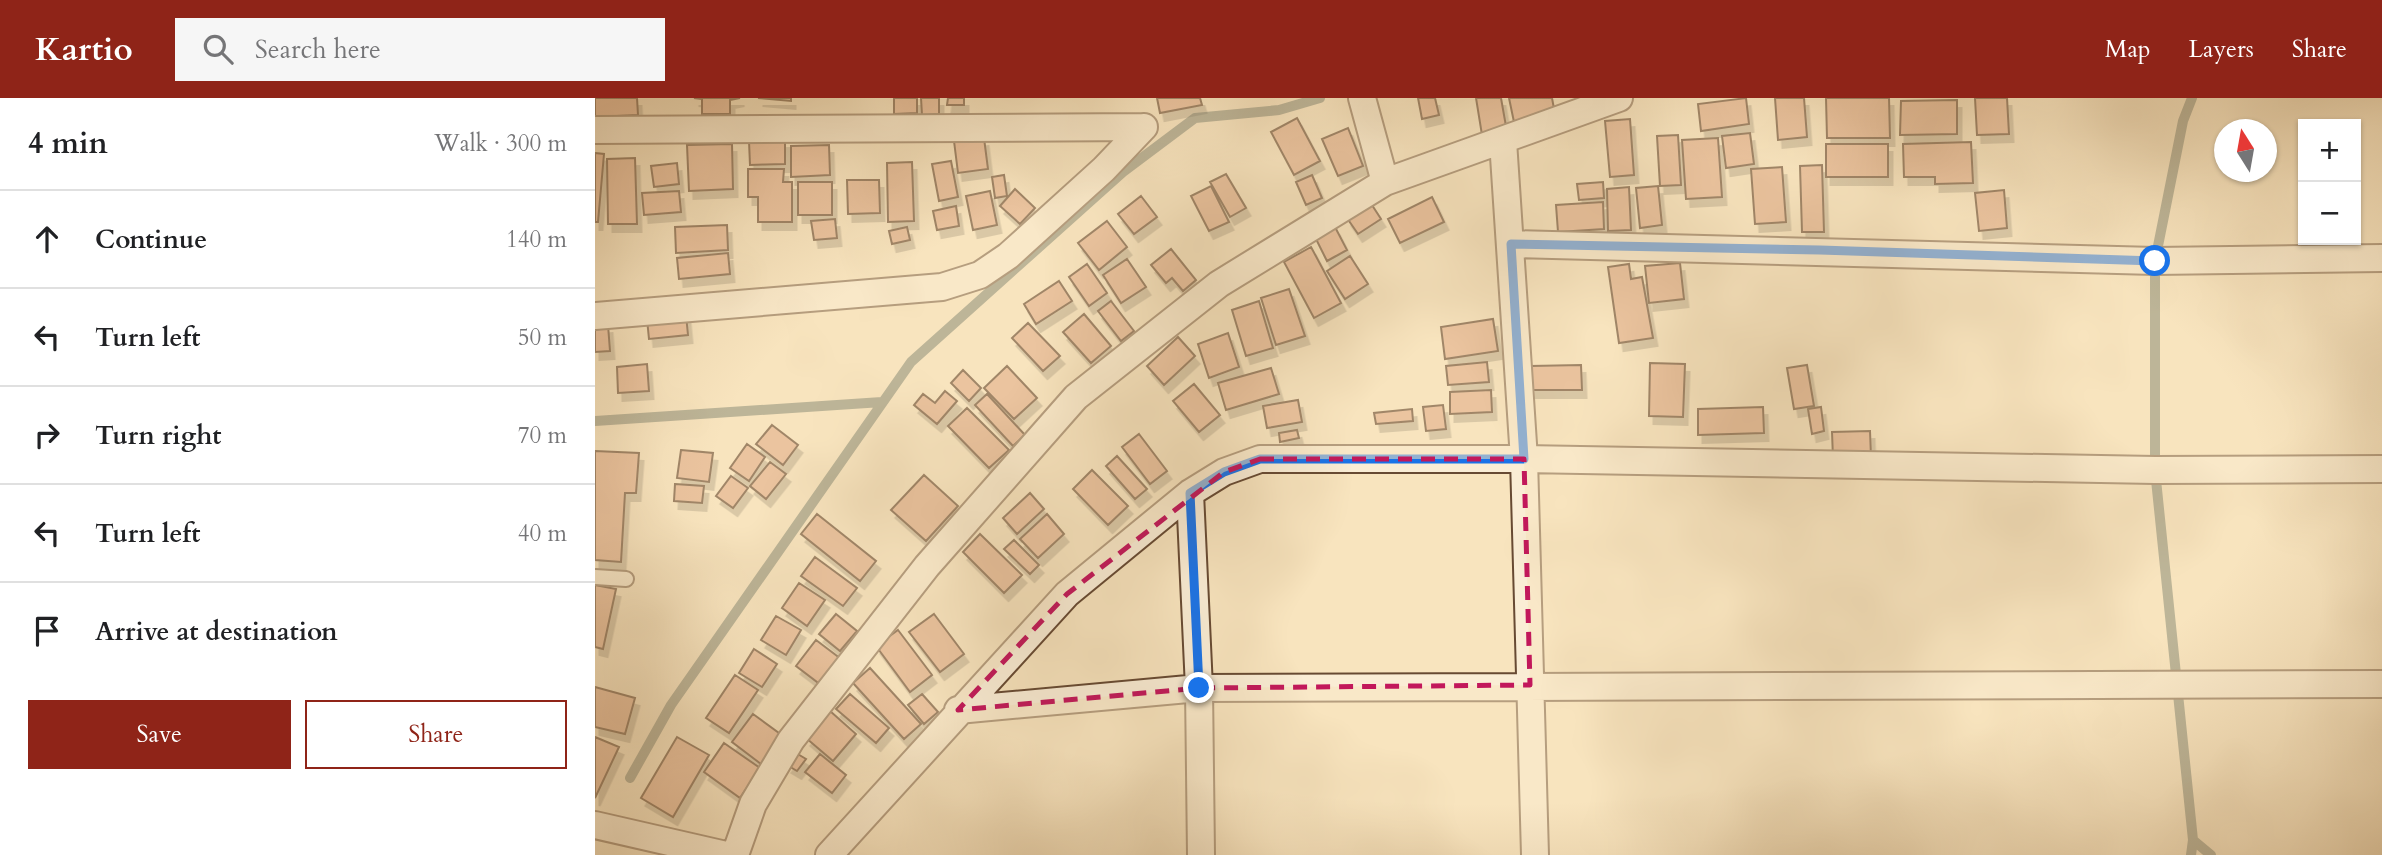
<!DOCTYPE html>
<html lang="en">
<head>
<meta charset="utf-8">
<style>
	body { margin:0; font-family:Cardo,serif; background:#f6f6f6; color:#202124 }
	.controls { position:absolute; right:21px; top:21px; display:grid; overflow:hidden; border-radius:0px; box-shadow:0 2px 5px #0004 }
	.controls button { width:63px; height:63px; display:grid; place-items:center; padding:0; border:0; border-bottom:2px solid #e0e0e0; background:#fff; color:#202124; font:35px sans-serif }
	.compass { position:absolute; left:1619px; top:21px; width:63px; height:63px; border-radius:50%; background:#fff; box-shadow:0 2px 5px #0004; rotate:349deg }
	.stop { position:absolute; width:21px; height:21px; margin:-16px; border:5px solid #1a73e8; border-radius:50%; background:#fff }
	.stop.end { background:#1a73e8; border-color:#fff; box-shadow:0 2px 7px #0008 }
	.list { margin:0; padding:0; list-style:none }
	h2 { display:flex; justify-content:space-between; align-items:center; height:91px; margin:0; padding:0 28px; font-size:30px }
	h2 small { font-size:23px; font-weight:400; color:#757577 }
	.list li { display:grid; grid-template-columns:46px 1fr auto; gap:21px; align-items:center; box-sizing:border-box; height:98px; padding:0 28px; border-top:2px solid #e0e0e0 }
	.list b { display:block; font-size:26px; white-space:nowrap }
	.list em { font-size:23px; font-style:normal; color:#757577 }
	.actions { display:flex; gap:14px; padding:21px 28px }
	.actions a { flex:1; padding:16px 0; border:2px solid #8f2418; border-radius:0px; text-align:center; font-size:24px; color:#8f2418 }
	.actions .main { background:#8f2418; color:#fff }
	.icon { flex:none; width:38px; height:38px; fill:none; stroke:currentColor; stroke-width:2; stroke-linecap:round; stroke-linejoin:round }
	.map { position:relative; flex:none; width:1787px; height:757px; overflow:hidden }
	header { display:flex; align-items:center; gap:42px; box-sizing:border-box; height:98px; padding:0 35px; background:#8f2418; color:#fff }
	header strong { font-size:33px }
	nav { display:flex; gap:38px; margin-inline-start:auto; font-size:24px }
	.search { width:490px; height:63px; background:#f6f6f6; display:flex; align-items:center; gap:18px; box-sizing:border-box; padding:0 24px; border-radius:0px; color:#757577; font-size:26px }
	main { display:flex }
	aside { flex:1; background:#fff }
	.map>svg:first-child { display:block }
</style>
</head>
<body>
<header>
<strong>Kartio</strong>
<div class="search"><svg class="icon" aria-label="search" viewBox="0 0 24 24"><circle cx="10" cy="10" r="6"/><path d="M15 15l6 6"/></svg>Search here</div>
<nav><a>Map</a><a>Layers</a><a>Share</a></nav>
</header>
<main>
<aside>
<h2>4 min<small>Walk · 300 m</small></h2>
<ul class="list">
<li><svg class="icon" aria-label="ahead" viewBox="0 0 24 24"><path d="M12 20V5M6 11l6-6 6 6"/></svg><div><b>Continue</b></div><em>140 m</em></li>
<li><svg class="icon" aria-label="left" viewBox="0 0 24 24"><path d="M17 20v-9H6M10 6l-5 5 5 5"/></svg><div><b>Turn left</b></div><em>50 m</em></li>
<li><svg class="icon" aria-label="right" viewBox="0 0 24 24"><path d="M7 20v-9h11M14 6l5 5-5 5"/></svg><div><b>Turn right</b></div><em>70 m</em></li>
<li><svg class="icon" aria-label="left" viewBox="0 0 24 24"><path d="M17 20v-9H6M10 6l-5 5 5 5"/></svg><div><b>Turn left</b></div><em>40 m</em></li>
<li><svg class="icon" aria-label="arrive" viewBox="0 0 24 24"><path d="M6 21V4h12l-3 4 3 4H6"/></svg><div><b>Arrive at destination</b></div></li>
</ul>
<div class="actions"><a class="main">Save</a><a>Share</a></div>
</aside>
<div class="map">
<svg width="1787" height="757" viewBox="0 0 1787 757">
	<defs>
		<filter id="shadow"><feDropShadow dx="4.5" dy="8" stdDeviation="0" flood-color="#0004"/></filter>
	</defs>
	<rect width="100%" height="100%" fill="#f8e4be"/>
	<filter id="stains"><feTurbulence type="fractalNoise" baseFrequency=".00286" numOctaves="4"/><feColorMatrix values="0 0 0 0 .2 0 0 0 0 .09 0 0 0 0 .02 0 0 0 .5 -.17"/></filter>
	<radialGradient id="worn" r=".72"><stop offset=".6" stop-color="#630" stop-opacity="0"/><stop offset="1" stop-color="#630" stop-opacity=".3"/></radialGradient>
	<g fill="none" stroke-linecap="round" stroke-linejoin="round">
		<path stroke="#757c6a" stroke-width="10" d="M0,323L287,304
			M35,680L76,607L316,264L528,74L600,20L684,12L725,0
			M1598,742L1616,757
			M1596,757L1598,742L1560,372V163L1588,23L1597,0"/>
	</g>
	<path fill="#db9e7a" stroke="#371705" stroke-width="2" filter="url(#shadow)" d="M0,0H42L43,17L0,19Z
		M99,0H145L135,2V16H107V1Z
		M163,0H196V3Z
		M299,0H322V15L299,16Z
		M326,0H344V16L327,17Z
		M353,0H369V7H352Z
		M562,0H605L607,7L565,15Z
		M823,0H840L844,17L827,21Z
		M881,0H906L912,34L887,37Z
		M914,0H957L960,16L919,24Z
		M1151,0L1154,26L1106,33L1103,6Z
		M1180,0H1209L1212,39L1183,42Z
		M1231,0H1294L1295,40H1232Z
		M1380,0H1412L1414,36L1382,37Z
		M1362,2V36L1305,37L1306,3Z
		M702,20L725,63L699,77L676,34Z
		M1035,21L1039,77L1015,79L1010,23Z
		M753,30L768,68L743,78L727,41Z
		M1155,35L1159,66L1131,70L1127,38Z
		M1083,37L1086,87L1065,88L1062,38Z
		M389,40L393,71L363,75L359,43Z
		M1123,40L1127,99L1091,101L1087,42Z
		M190,42V66L155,67L154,43Z
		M1376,44L1378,85L1340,86V79H1309L1308,46Z
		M137,46L138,91L94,93L92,47Z
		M1231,46H1293V79H1231Z
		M234,47L235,77L196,79V48Z
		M0,55L9,56L3,124H0Z
		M40,60L42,126H13L12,61Z
		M356,63L363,99L344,103L337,66Z
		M317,64L319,123L293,124L292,65Z
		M82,65L84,86L59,89L56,68Z
		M1227,67L1229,134H1207L1205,68Z
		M1187,69L1191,124L1160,126L1156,71Z
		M153,71H189L188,84H197V124H163V99H153Z
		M631,76L651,110L635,119L615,84Z
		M409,77L412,98L400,100L397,79Z
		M717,77L727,100L711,107L701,84Z
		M252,82H284L285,115L253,116Z
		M203,84H237V117H203Z
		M1008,84L1009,100L984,102L982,86Z
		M616,88L634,124L614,133L596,98Z
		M1063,88L1067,127L1045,130L1041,90Z
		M1034,89L1036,132L1013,133L1012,91Z
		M420,91L440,110L425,126L405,108Z
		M1409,92L1412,130L1384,133L1380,95Z
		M84,93L86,114L49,117L47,95Z
		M395,93L402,127L378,132L371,98Z
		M546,98L562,119L539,136L523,116Z
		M837,99L849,124L805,145L793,121Z
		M775,104L786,121L763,136L752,120Z
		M1008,104L1009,131L963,134L961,107Z
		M361,108L364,128L342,132L338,113Z
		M240,121L242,140L219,142L216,123Z
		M512,123L532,149L504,172L483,145Z
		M132,127L133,152L81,155L80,129Z
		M312,129L315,142L297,146L294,133Z
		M740,129L752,152L732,163L720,139Z
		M716,149L746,205L719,220L689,164Z
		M576,151L601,182L588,193L577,180L571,185L556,167Z
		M133,155L135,176L84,181L82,160Z
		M755,158L773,186L750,201L732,173Z
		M532,161L551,189L526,205L508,177Z
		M1085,165L1089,201L1054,205L1050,168Z
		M492,166L512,195L494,208L474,179Z
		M1034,166L1036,181L1047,179L1058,240L1024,245L1013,169Z
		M464,183L477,203L441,226L429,206Z
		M694,191L710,238L681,247L666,200Z
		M516,203L539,233L526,243L503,213Z
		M664,203L678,250L651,258L637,212Z
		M489,216L516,248L496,265L468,234Z
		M91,217L93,237L54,241L52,221Z
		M898,221L903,253L850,261L846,229Z
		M433,225L465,258L448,273L417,240Z
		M13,227L15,253L0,254V228Z
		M633,235L644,269L614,280L603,246Z
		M583,239L600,258L569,287L552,268Z
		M892,264L894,284L853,287L851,268Z
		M1055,265L1090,266L1088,319L1054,318Z
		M52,266L54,293L23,295L22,269Z
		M986,267L987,292H936V268Z
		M1212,267L1219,308L1199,311L1192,270Z
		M412,268L442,300L419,321L389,290Z
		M676,270L684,296L631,312L623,285Z
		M368,272L386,290L374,303L356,285Z
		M599,286L625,317L604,334L578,303Z
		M896,292L897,314L855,316V294Z
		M350,293L362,303L342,326L319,307L328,296L340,305Z
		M392,296L430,337L418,348L380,307Z
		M703,302L707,324L672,330L668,308Z
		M848,307L851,331L831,333L828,309Z
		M1168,309L1169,335L1103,337V311Z
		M1226,309L1229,333L1217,336L1213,311Z
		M372,310L414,352L394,370L353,328Z
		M817,311L818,323L781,326L779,315Z
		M177,327L203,347L188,367L161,346Z
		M702,332L704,340L685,344L684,335Z
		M1275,333L1276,359L1238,360L1237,334Z
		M544,336L572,373L555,386L527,349Z
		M152,346L170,359L154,383L135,370Z
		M86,352L118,355L114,384L82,380Z
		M0,353L44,355L41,395H30L26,464L0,462Z
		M522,358L552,391L540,401L511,368Z
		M175,364L191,376L171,401L155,388Z
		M497,372L533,408L513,427L478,391Z
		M329,377L363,408L331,443L296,412Z
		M136,378L153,390L138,410L121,398Z
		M80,386L109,388L107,405L79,403Z
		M435,395L449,411L422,436L408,420Z
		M222,416L281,463L265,483L206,436Z
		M452,416L469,436L443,460L425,441Z
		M385,436L427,477L409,495L368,454Z
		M419,442L444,467L435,476L409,451Z
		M220,459L262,490L248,508L206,478Z
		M204,485L230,502L212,528L187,510Z
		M0,487L21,491L8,551L0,549Z
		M241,516L262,533L245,553L224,536Z
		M339,516L369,556L345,574L314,534Z
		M181,518L206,532L191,557L166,542Z
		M303,532L337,577L315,594L281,548Z
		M221,542L246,561L226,587L201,568Z
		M159,551L182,566L167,589L144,575Z
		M275,570L326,626L309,641L258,585Z
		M140,577L163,592L134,635L111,620Z
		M0,589L40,600L30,636L0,629Z
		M255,596L294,630L281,645L241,611Z
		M327,596L343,614L329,626L313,607Z
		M235,613L261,636L238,663L211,640Z
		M158,616L188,638L166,666L137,644Z
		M0,639L24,649L0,700Z
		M82,639L114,657L78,719L46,700Z
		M129,645L165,670L145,700L109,674Z
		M201,655L211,661L202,673L192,667Z
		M225,656L251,677L237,695L210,674Z"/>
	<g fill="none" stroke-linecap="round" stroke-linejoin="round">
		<defs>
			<path id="lane" d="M0,479L31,481"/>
			<path id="street" d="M767,0L790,84
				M0,32L549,29
				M908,43L929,361L940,757
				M916,146L1560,163L1787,160
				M0,218L347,189L385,177L413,158L509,71L549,29
				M595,395L604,590L606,757
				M363,612L604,590L1787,586
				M0,727L131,757
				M140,757L158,706L196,642L332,468L481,299L624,186L790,84L1024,0
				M234,757L472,496L595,395L629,374L665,361H929L1560,372L1787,371"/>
		</defs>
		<use href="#lane" stroke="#674a33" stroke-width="18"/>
		<use href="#street" stroke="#674a33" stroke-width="30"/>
		<use href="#lane" stroke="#faedd5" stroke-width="14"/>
		<use href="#street" stroke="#faedd5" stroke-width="26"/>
	</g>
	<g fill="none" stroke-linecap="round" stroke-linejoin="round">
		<path stroke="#1a73e8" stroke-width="9" d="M604,590L595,395L629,374L665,361H929L916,146L1225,152L1560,163"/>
	</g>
	<path d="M0 0H1787V757H0ZM665,361H929L935,587L604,590L363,612L472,496L629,374Z" fill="#f8e4be" fill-opacity=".55" fill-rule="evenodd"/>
	<path fill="none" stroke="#c2185b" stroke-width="5" stroke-dasharray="14 9" stroke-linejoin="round" d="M665,361H929L935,587L604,590L363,612L472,496L629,374Z"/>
	<rect width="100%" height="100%" filter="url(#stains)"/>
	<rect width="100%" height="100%" fill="url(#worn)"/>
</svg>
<div class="controls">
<button>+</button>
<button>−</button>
</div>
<svg class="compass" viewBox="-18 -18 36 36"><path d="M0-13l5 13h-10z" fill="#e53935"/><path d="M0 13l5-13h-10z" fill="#757577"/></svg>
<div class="stop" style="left:1560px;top:163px"></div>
<div class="stop end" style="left:604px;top:590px"></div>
</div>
</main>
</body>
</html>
